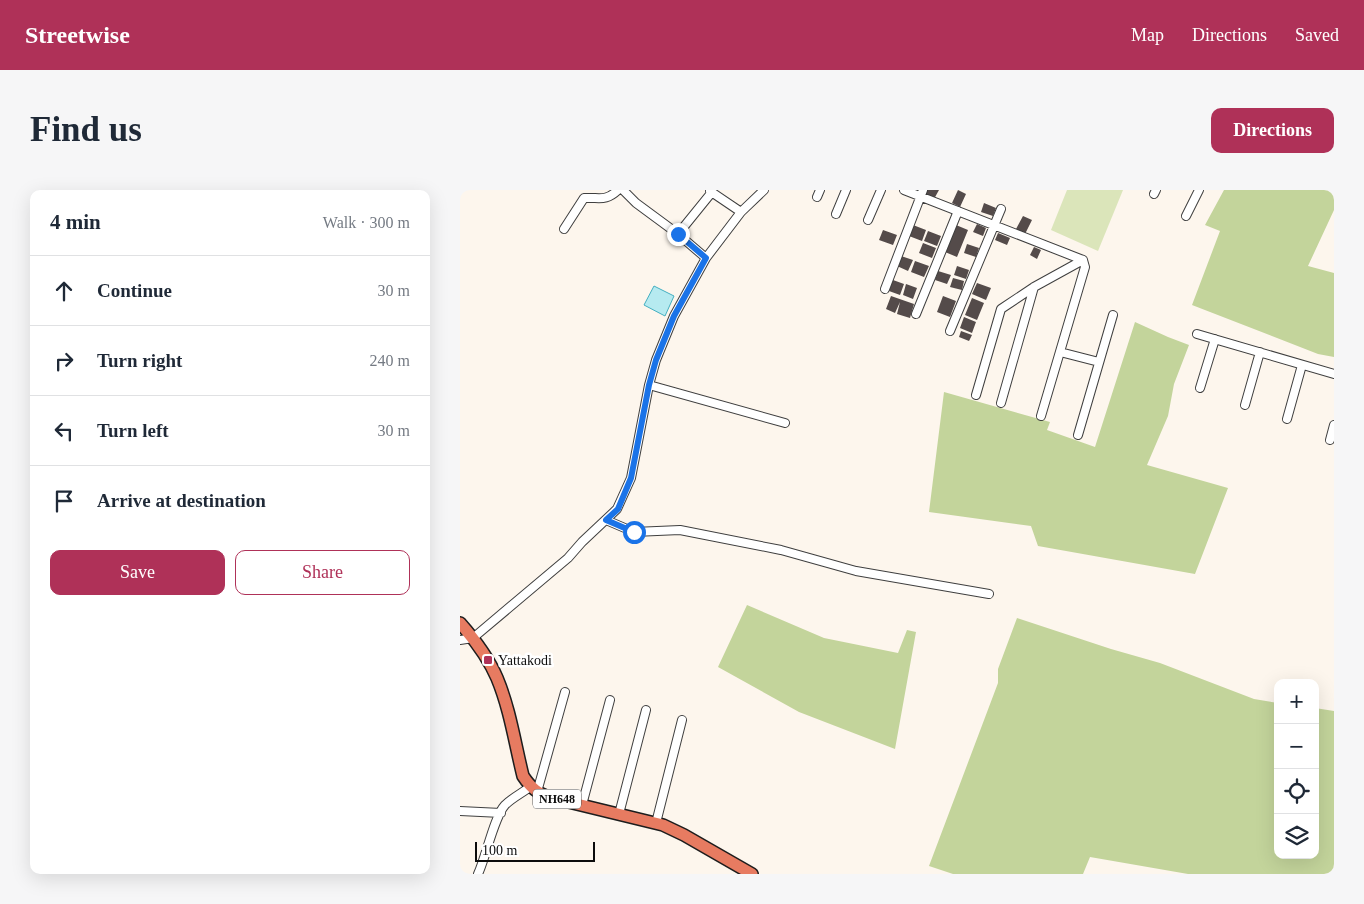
<!DOCTYPE html>
<html lang="en">
<head>
<meta charset="utf-8">
<style>
	body { margin:0; font-family:"Times New Roman",serif; background:#f6f6f7; color:#1f2937 }
	.controls { position:absolute; right:15px; bottom:15px; display:grid; overflow:hidden; border-radius:10px; box-shadow:0 5px 20px #0002 }
	.controls button { width:45px; height:45px; display:grid; place-items:center; padding:0; border:0; border-bottom:1px solid #e0e1e3; background:#fff; color:#1f2937; font:25px sans-serif }
	.scale { position:absolute; left:15px; bottom:12px; width:120px; box-sizing:border-box; padding-left:5px; border:2px solid #0c0c0c; border-top:0; font-size:14px; line-height:18px; white-space:nowrap; color:#0c0c0c; -webkit-text-stroke:4px #fff; paint-order:stroke }
	.stop { position:absolute; width:15px; height:15px; margin:-11px; border:4px solid #1a73e8; border-radius:50%; background:#fff }
	.stop.end { background:#1a73e8; border-color:#fff; box-shadow:0 1px 5px #0008 }
	.list { margin:0; padding:0; list-style:none }
	h2 { display:flex; justify-content:space-between; align-items:center; height:65px; margin:0; padding:0 20px; font-size:21px }
	h2 small { font-size:16px; font-weight:400; color:#747a83 }
	.list li { display:grid; grid-template-columns:32px 1fr auto; gap:15px; align-items:center; box-sizing:border-box; height:70px; padding:0 20px; border-top:1px solid #e0e1e3 }
	.list b { display:block; font-size:19px; white-space:nowrap }
	.list em { font-size:16px; font-style:normal; color:#747a83 }
	.actions { display:flex; gap:10px; padding:15px 20px }
	.actions a { flex:1; padding:11px 0; border:1px solid #af3158; border-radius:10px; text-align:center; font-size:18px; color:#af3158 }
	.actions .main { background:#af3158; color:#fff }
	.icon { flex:none; width:28px; height:28px; fill:none; stroke:currentColor; stroke-width:2; stroke-linecap:round; stroke-linejoin:round }
	.map { position:relative; flex:none; width:874px; height:684px; overflow:hidden; border-radius:10px }
	header { display:flex; align-items:center; gap:30px; box-sizing:border-box; height:70px; padding:0 25px; background:#af3158; color:#fff }
	header strong { font-size:24px }
	nav { display:flex; gap:28px; margin-inline-start:auto; font-size:18px }
	.intro { display:flex; align-items:center; justify-content:space-between; box-sizing:border-box; height:120px; padding:0 30px }
	h1 { margin:0; font-size:35px }
	.button { padding:12px 22px; border-radius:10px; background:#af3158; color:#fff; font-size:18px; font-weight:700 }
	main { display:flex; gap:30px; padding:0 30px }
	aside { flex:1; background:#fff; border-radius:10px; box-shadow:0 5px 20px #0002 }
	.map>svg:first-child { display:block }
</style>
</head>
<body>
<header>
<strong>Streetwise</strong>
<nav><a>Map</a><a>Directions</a><a>Saved</a></nav>
</header>
<div class="intro"><h1>Find us</h1><a class="button">Directions</a></div>
<main>
<aside>
<h2>4 min<small>Walk · 300 m</small></h2>
<ul class="list">
<li><svg class="icon" aria-label="ahead" viewBox="0 0 24 24"><path d="M12 20V5M6 11l6-6 6 6"/></svg><div><b>Continue</b></div><em>30 m</em></li>
<li><svg class="icon" aria-label="right" viewBox="0 0 24 24"><path d="M7 20v-9h11M14 6l5 5-5 5"/></svg><div><b>Turn right</b></div><em>240 m</em></li>
<li><svg class="icon" aria-label="left" viewBox="0 0 24 24"><path d="M17 20v-9H6M10 6l-5 5 5 5"/></svg><div><b>Turn left</b></div><em>30 m</em></li>
<li><svg class="icon" aria-label="arrive" viewBox="0 0 24 24"><path d="M6 21V4h12l-3 4 3 4H6"/></svg><div><b>Arrive at destination</b></div></li>
</ul>
<div class="actions"><a class="main">Save</a><a>Share</a></div>
</aside>
<div class="map">
<svg width="874" height="684" viewBox="0 0 874 684">
	<rect width="100%" height="100%" fill="#fdf6ed"/>
	<path fill="#dbe5ba" d="M607,0H663L638,61L591,40Z"/>
	<path fill="#c3d49b" d="M764,0H874V20L848,76L874,83V167L858,164L732,115L760,41L745,35Z
		M675,132L708,147L729,155L714,194L708,226L687,275L768,298L735,384L578,356L571,336L469,322L484,202L590,232L587,240L635,257Z
		M287,415L364,448L438,463L447,440L456,442L435,559L339,522L258,477Z
		M557,428L651,459L700,473L794,509L818,513V665H855V518L874,521V679L872,684H728L630,667L623,684H493L469,676L538,493V479Z"/>
	<path fill="#b6eaf0" stroke="#44afc1" d="M194,96L214,106L205,126L184,115Z"/>
	<path fill="#544b4a" d="M467,0H479L474,9L465,4Z
		M498,0L506,4L500,17L492,13Z
		M524,13L536,18L533,26L521,22Z
		M563,26L572,30L565,44L556,39Z
		M517,34L526,38L523,46L513,42Z
		M453,35L466,40L462,51L449,46Z
		M496,35L508,40L497,67L485,62Z
		M423,40L437,45L433,55L419,50Z
		M468,41L481,46L477,56L464,51Z
		M538,43L550,48L547,55L535,50Z
		M463,53L476,58L472,68L459,63Z
		M507,54L519,58L516,67L504,63Z
		M574,57L581,60L577,69L570,65Z
		M441,66L453,70L448,81L437,76Z
		M455,71L469,76L464,87L451,82Z
		M497,76L509,80L506,89L494,85Z
		M478,81L491,85L487,94L475,90Z
		M493,88L504,91L502,100L490,97Z
		M433,90L444,94L440,105L429,101Z
		M517,93L531,98L526,110L512,104Z
		M446,94L457,98L453,109L443,105Z
		M431,106L454,114L450,128L437,124L440,112L435,123L426,119Z
		M483,106L496,111L490,127L477,122Z
		M512,108L524,113L517,130L505,125Z
		M504,127L516,132L512,143L500,138Z
		M501,141L512,145L509,151L499,147Z"/>
	<g fill="none" stroke-linecap="round" stroke-linejoin="round">
		<defs>
			<path id="minor" d="M163,0L176,13L218,44L246,68
				M444,0L623,70
				M250,1L281,22
				M694,4L696,0
				M357,7L360,0
				M376,24L386,0
				M726,26L739,0
				M408,30L421,0
				M104,39L124,8C140,7 145,12 158,0
				M218,44L252,2
				M425,99L463,0
				M456,124L498,21
				M490,141L541,19
				M737,144L874,184
				M600,162L639,172
				M189,195L325,233
				M740,198L755,149
				M516,205L541,119L574,97L623,70
				M541,213L574,97
				M785,215L800,162
				M581,226L625,77L623,70
				M827,229L842,175
				M618,245L653,125
				M870,250L874,235
				M146,330L174,342L220,340L321,360L396,381L529,404
				M0,450L13,448L108,368L122,352L157,319L171,288L189,195L196,170L214,126L246,68L281,22L304,0
				M77,602L105,502
				M122,615L150,510
				M0,621L41,623
				M159,624L186,520
				M196,633L222,530
				M18,684C26,667 34,627 45,615C52,608 62,603 70,597"/>
			<path id="highway" d="M0,433C15,450 28,467 37,488C50,519 55,554 63,586C71,598 78,604 92,608L203,635L224,645L292,684"/>
		</defs>
		<use href="#minor" stroke="#3f3f3f" stroke-width="10"/>
		<use href="#highway" stroke="#1d1d1d" stroke-width="14"/>
		<use href="#minor" stroke="#fff" stroke-width="8"/>
		<use href="#highway" stroke="#e77b61" stroke-width="11"/>
	</g>
	<g fill="none" stroke-linecap="round" stroke-linejoin="round">
		<path stroke="#1a73e8" stroke-width="6" d="M174,342L146,330L158,319L171,288L189,195L196,170L214,126L246,68L218,44"/>
	</g>
	<rect fill="#af3158" stroke="#fff" stroke-width="2" x="23" y="465" width="10" height="10" rx="2.5"/>
	<g text-anchor="middle" stroke-width="5" stroke-linejoin="round" paint-order="stroke">
		<rect fill="#fff" stroke="#555" stroke-width="1" x="73" y="599.5" width="48" height="19" rx="4"/>
		<g font-size="12" font-weight="bold" fill="#0c0c0c">
			<text x="97" y="613">NH648</text>
		</g>
		<g font-size="14" fill="#0c0c0c" stroke="#fff" text-anchor="start">
			<text x="38" y="475">Yattakodi</text>
		</g>
	</g>
</svg>
<div class="controls">
<button>+</button>
<button>−</button>
<button><svg class="icon" aria-label="locate" viewBox="0 0 24 24"><circle cx="12" cy="12" r="6"/><path d="M12 2v4M12 18v4M2 12h4M18 12h4"/></svg></button>
<button><svg class="icon" aria-label="layers" viewBox="0 0 24 24"><path d="M12 4l9 5-9 5-9-5zM3 14l9 5 9-5"/></svg></button>
</div>
<div class="scale">100 m</div>
<div class="stop" style="left:174px;top:342px"></div>
<div class="stop end" style="left:218px;top:44px"></div>
</div>
</main>
</body>
</html>
